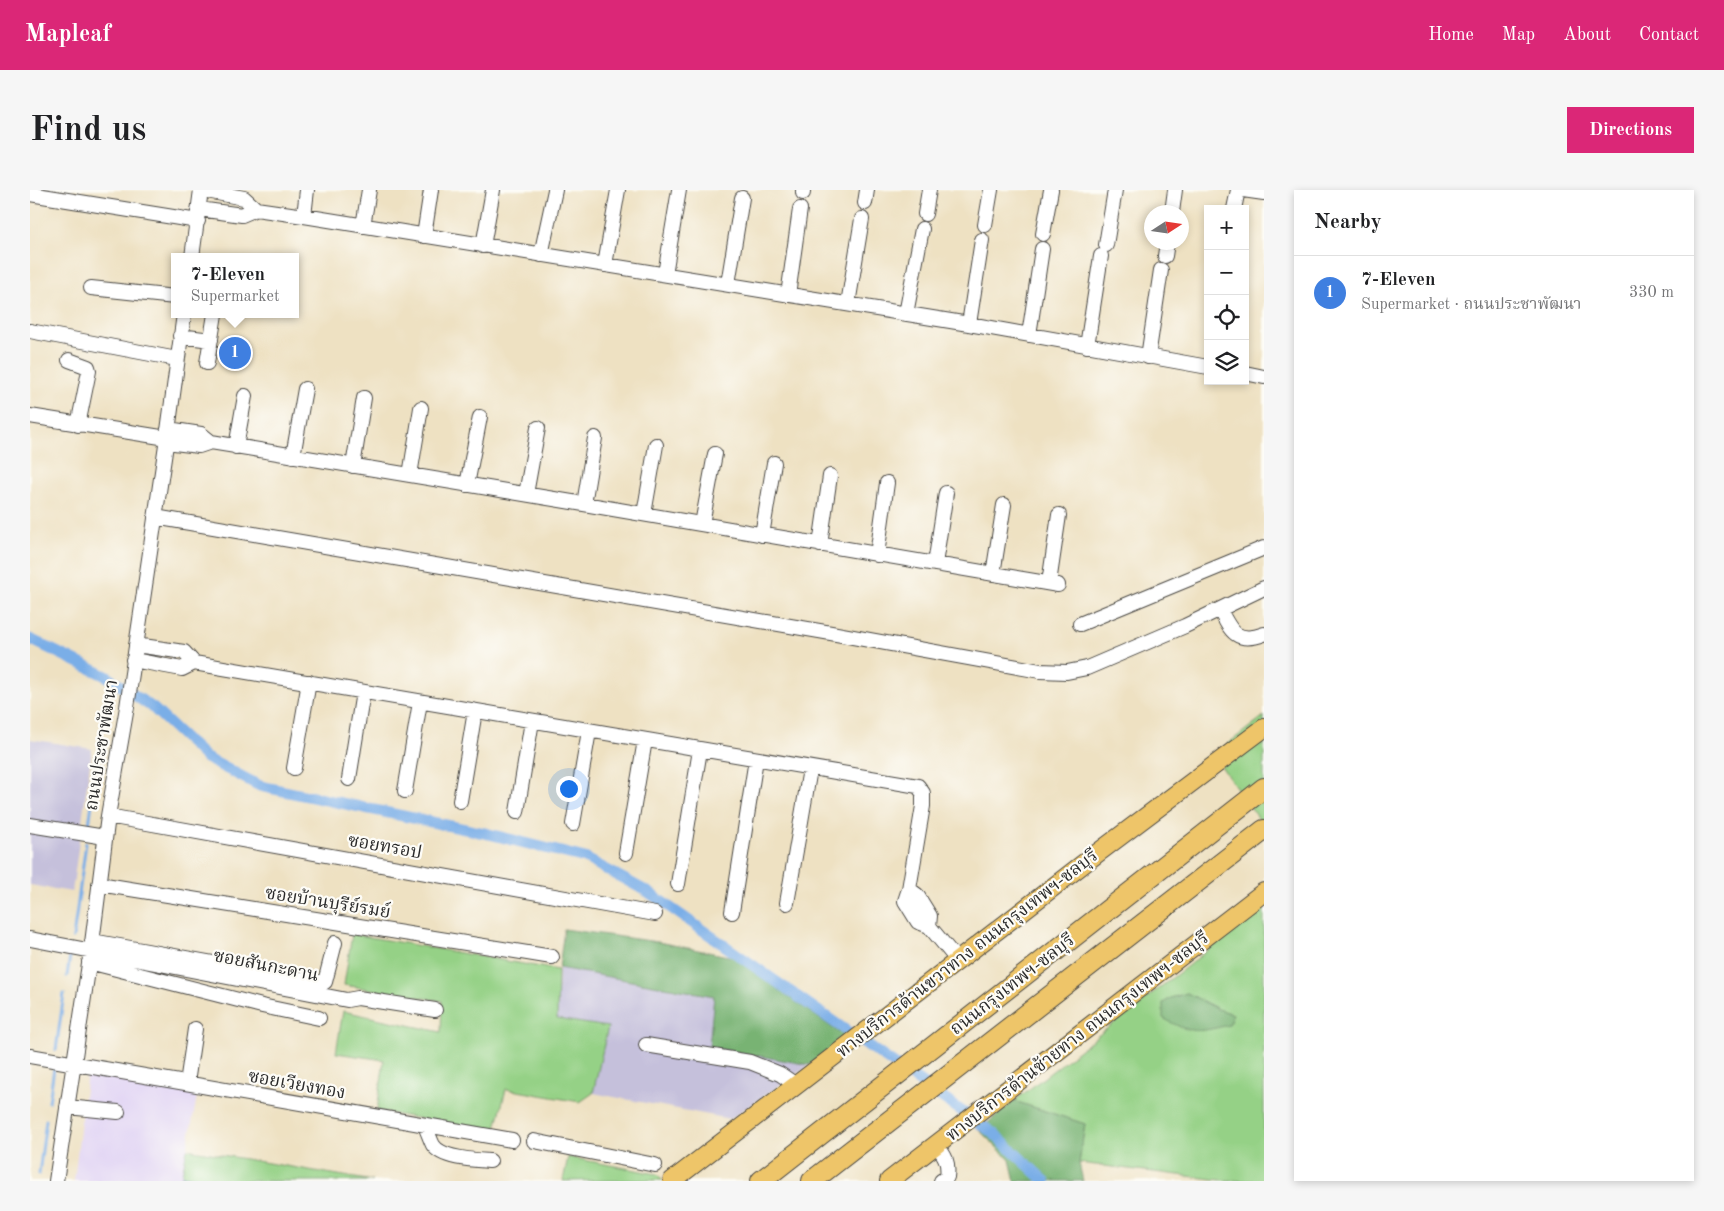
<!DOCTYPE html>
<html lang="en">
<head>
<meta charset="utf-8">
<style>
	body { margin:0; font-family:"Old Standard TT","Noto Serif Thai",serif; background:#f6f6f6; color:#202124 }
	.controls { position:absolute; right:15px; top:15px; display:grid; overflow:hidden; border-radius:0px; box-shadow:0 2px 8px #0003 }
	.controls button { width:45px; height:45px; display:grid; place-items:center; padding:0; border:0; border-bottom:1px solid #e0e0e0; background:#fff; color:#202124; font:25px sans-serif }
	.compass { position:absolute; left:1114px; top:15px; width:45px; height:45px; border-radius:50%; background:#fff; box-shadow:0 2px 8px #0003; rotate:78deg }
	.you { position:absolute; left:538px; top:598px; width:18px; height:18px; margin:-12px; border:4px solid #fff; border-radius:50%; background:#1a73e8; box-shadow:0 0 0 8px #1a73e833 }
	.badge { display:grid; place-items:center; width:32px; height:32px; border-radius:50%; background:#db2777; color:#fff; font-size:16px; font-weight:700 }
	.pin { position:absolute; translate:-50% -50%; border:2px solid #fff; box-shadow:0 1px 5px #0006 }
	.popup { position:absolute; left:141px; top:63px; width:128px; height:65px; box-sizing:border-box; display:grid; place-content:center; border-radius:0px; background:#fff; filter:drop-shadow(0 1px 4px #0005); font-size:16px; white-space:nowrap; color:#757577 }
	.popup b { font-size:19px; color:#202124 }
	.popup::after { content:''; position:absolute; left:50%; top:100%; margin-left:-10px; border:10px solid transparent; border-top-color:#fff }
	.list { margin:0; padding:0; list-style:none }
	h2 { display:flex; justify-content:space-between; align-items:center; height:65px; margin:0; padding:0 20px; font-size:21px }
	h2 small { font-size:16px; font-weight:400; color:#757577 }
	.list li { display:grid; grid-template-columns:32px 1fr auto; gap:15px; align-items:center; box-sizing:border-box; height:75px; padding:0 20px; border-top:1px solid #e0e0e0 }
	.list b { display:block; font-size:19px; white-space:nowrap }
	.list p { margin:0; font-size:16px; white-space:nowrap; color:#757577 }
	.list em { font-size:16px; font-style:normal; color:#757577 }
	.icon { flex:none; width:28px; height:28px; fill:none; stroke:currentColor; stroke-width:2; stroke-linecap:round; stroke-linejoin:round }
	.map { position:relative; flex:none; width:1234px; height:991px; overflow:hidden; border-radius:0px }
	header { display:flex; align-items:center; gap:30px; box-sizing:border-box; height:70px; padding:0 25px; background:#db2777; color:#fff }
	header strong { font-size:24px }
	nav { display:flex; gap:28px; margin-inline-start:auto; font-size:18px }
	.intro { display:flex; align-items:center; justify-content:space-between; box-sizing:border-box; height:120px; padding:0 30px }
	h1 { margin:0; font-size:35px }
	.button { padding:12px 22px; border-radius:0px; background:#db2777; color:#fff; font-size:18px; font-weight:700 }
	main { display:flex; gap:30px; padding:0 30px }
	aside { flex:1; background:#fff; border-radius:0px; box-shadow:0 2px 8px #0003 }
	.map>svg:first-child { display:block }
</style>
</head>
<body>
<header>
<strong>Mapleaf</strong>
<nav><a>Home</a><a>Map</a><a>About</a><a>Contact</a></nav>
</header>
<div class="intro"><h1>Find us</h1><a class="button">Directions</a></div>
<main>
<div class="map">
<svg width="1234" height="991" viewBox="0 0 1234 991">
	<rect width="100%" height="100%" fill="#fdfcf7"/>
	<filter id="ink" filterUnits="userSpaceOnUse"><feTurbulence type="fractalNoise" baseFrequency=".02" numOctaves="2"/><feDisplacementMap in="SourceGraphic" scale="10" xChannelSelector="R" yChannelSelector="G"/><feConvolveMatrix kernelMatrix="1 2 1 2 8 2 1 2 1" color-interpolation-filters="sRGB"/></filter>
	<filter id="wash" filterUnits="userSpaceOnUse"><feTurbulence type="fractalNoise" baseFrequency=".0096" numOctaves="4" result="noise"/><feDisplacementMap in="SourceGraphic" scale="20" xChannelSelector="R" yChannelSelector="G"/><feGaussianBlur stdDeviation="1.12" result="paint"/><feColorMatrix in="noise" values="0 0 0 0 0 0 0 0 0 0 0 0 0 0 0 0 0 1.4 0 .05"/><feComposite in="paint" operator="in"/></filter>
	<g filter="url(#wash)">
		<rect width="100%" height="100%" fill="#eee1c2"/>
		<path fill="#e1d4f4" d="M57,882L168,901L151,991H44Z"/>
		<path fill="#c5c0db" d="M0,549L62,559L42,702L0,695Z
			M529,778L684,806L780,875L700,929L563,903L578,837L527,829Z"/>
		<path fill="#95d186" stroke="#607e58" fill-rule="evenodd" d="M1234,526V636L1183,565Z
			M1234,715V991L1190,990L1049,973L1055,934L984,911L1178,760ZM1157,803L1188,819L1203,824L1141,808Z
			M322,744L528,780L527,829L578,837L563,903L550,912L476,899L465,942L347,921L354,870L306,863L313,821L411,842L412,811L314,795Z
			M157,959L343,991H191L152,985Z
			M538,967L627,984L633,990L533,991Z"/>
		<path fill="#78b373" stroke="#526f4f" d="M534,739L628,752L703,767L817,848L780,875L679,857L684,806L529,778Z
			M1157,803L1188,819L1203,824L1199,835C1168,842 1162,845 1133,828V813L1141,808Z
			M984,911L1055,934L1049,973L1053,991H985L980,970L949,940Z"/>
		<path fill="#7aaee7" stroke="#526c89" d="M152,985L191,991H151Z"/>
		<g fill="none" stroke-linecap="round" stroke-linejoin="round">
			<path stroke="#7aaee7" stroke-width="3" d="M59,635L66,585
				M43,748L56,653
				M37,786L40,766
				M26,860L34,804
				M19,912L24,878
				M9,984L16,930"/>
			<path stroke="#7aaee7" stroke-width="11" d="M0,449L78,487L123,518L176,568L230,596L459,644L555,668L618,702L963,943L1015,991"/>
		</g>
	</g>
	<g filter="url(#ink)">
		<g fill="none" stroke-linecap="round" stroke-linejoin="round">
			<defs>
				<path id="minor" d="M171,0L214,8L226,19
					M1213,0L1234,3
					M773,3V0
					M0,4L168,31
					M835,13L837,0
					M169,19L212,25L226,19L274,26L939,134L1178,177
					M1204,19L1208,0
					M1142,22L1145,0
					M895,24L899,0
					M274,26L277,0
					M955,35L961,0
					M333,36L339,0
					M1013,44L1021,0
					M394,46L401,0
					M1076,55L1085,0
					M453,56L463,0
					M511,65L525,0
					M1135,66L1137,52
					M162,67L171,0
					M575,75L588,0
					M635,84L649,0
					M698,94L712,8
					M61,98L145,107
					M758,105L770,19
					M818,114L832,29
					M876,124L892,39
					M939,134L952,50
					M0,141L147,169
					M999,145L1012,59
					M150,146L181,150
					M1057,156L1071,66
					M1118,167L1131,80
					M39,170L58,177L59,181L48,235
					M177,173L185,124
					M1215,183L1234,187
					M0,226L137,248
					M138,239L171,244L181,252
					M136,252L169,256L181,252L554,314L1028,395
					M206,257L215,206
					M263,266L275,199
					M323,276L334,208
					M380,285L391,218
					M437,295L450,227
					M496,304L508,238
					M554,314L565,248
					M614,324L626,255
					M125,327L801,443L1010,481L1037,482L1057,478L1155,436L1234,398
					M672,334L685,264
					M732,345L744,273
					M790,355L800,286
					M847,365L857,293
					M905,374L916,303
					M963,384L974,315
					M1019,393L1029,325
					M1190,420C1201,442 1207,454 1234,444
					M1050,434L1234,358
					M106,455L154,462L164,473
					M103,470L152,479L164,473L888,596L893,603V616L879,699L875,711L888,732L899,736L928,771
					M264,578L279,492
					M319,589L333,502
					M375,601L390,512
					M430,611L445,521
					M487,622L502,531
					M78,626L625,724
					M543,634L559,541
					M0,635L75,647
					M596,663L615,550
					M69,694L522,767
					M648,694L670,560
					M879,699L887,705L900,726L899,736
					M757,713L780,579
					M702,722L726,569
					M0,749L317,810L328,808L405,820
					M62,751L293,793L295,792L305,753
					M59,772L232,816L289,828
					M616,855L720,872L750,884L766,895
					M0,866L482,950
					M157,893L165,839
					M37,917L88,922
					M395,936C398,942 400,949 403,955C412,969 445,970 460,971
					M504,951L625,975
					M906,955C915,965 919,972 917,987L911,991
					M26,991L61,761L78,626L97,517L137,248L154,124"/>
				<path id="major" d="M642,991L1057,671L1234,538
					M859,991L1234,702"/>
				<path id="highway" d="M731,991L1234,598
					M782,991L1234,640"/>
			</defs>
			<use href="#minor" stroke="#484642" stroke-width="16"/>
			<use href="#major" stroke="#484642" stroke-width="20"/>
			<use href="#highway" stroke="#484642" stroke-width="22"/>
			<use href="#minor" stroke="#fff" stroke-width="14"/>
			<use href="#major" stroke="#eec569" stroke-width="18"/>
			<use href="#highway" stroke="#eec569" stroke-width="20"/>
		</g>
	</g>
	<g text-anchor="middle" stroke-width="4.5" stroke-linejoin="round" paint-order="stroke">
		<g font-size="18" fill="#2b2b2b" stroke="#fdfcf7">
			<text transform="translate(71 555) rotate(-81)" y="6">ถนนประชาพัฒนา</text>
			<text transform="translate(355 656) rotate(10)" y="6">ซอยทรอป</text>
			<text transform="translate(298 712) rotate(9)" y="6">ซอยบ้านบุรีย์รมย์</text>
			<text transform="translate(937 763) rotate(-38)" y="6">ทางบริการด้านขวาทาง ถนนกรุงเทพฯ-ชลบุรี</text>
			<text transform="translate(236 775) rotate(11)" y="6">ซอยสันกะดาน</text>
			<text transform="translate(982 794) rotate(-38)" y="6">ถนนกรุงเทพฯ-ชลบุรี</text>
			<text transform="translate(1047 846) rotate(-38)" y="6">ทางบริการด้านซ้ายทาง ถนนกรุงเทพฯ-ชลบุรี</text>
			<text transform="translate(267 894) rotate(10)" y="6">ซอยเวียงทอง</text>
		</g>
	</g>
</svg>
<div class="controls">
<button>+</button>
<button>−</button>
<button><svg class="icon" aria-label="locate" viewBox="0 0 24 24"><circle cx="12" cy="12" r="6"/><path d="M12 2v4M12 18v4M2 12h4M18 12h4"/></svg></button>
<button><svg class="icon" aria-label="layers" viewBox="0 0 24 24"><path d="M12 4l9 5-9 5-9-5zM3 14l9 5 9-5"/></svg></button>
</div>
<svg class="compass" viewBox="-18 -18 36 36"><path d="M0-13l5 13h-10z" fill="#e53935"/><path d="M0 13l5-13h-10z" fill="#757577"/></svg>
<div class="you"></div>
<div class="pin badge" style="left:205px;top:163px;background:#3f7fe0">1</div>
<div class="popup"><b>7-Eleven</b>Supermarket</div>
</div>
<aside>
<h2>Nearby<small></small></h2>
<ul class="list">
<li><span class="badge" style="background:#3f7fe0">1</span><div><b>7-Eleven</b><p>Supermarket · ถนนประชาพัฒนา</p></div><em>330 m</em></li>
</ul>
</aside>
</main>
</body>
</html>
